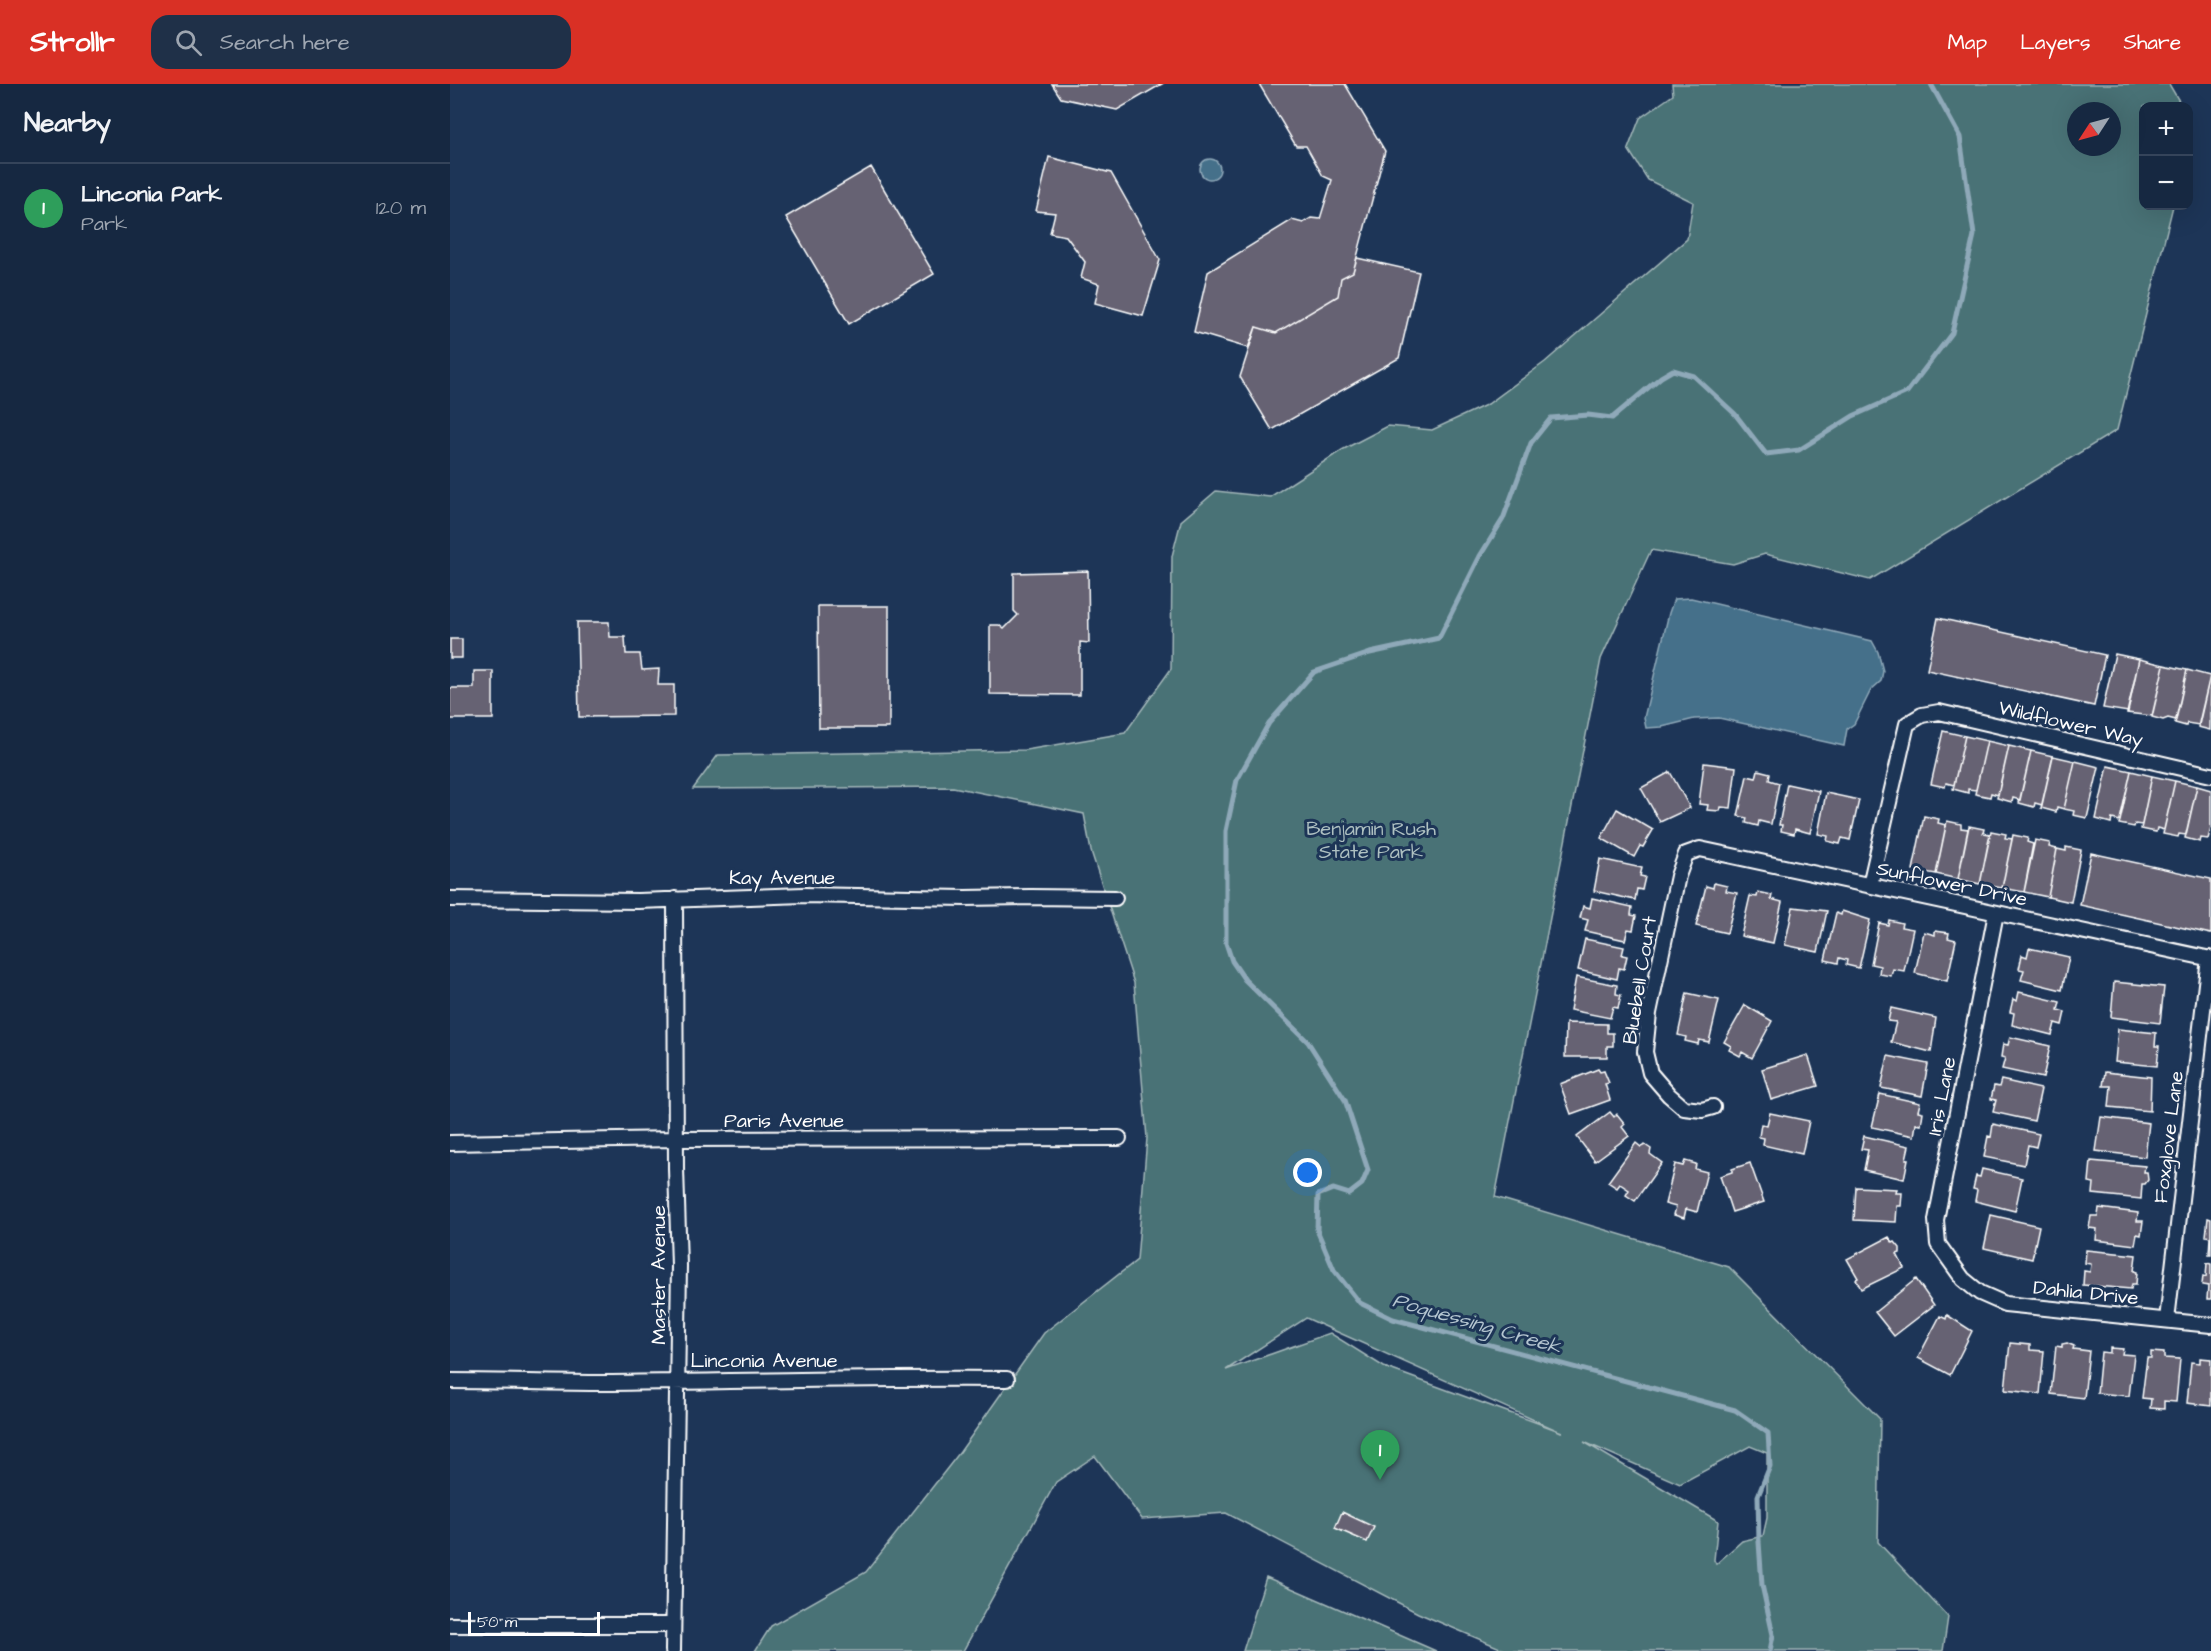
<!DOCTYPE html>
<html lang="en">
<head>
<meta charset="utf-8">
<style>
	body { margin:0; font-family:"Architects Daughter",sans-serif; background:#1f3048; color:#f1f3f6 }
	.controls { position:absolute; right:18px; top:18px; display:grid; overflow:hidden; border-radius:12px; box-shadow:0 6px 24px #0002 }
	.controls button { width:54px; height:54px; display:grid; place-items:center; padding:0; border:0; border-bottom:2px solid #35445a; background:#162841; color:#f1f3f6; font:30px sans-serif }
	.compass { position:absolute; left:1617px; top:18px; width:54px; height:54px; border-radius:50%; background:#162841; box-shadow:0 6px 24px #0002; rotate:234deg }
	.scale { position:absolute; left:18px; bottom:15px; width:132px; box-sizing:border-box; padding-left:6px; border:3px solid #fff; border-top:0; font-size:16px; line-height:21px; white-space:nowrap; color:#fff; -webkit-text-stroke:4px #1d3557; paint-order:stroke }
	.you { position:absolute; left:858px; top:1089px; width:21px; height:21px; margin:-15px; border:4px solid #fff; border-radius:50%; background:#1a73e8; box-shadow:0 0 0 9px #1a73e833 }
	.badge { display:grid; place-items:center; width:39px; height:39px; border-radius:50%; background:#d93025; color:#fff; font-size:20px; font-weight:700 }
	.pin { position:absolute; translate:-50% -50px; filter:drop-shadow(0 2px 3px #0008) }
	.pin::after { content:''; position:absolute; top:32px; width:21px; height:18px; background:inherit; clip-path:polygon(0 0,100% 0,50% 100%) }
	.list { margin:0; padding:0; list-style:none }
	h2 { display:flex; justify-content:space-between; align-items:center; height:78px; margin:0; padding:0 24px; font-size:26px }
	h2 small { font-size:20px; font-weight:400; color:#9ea6b1 }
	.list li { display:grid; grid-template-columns:39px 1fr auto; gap:18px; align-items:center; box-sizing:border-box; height:90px; padding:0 24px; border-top:2px solid #35445a }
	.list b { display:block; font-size:22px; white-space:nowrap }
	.list p { margin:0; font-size:20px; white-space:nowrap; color:#9ea6b1 }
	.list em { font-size:20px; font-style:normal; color:#9ea6b1 }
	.icon { flex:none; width:33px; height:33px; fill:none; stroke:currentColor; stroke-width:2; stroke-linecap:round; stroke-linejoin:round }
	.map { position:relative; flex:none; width:1761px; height:1567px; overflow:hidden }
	header { display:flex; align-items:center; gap:36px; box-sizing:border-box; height:84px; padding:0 30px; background:#d93025; color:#fff }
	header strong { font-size:28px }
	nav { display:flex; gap:33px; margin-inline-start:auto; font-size:21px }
	.search { width:420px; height:54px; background:#1f3048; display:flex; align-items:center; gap:15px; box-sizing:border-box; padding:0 21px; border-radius:18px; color:#9ea6b1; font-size:22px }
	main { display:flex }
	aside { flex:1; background:#162841 }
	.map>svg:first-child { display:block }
</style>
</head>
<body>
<header>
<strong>Strollr</strong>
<div class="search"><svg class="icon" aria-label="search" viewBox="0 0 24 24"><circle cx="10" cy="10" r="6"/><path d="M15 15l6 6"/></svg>Search here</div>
<nav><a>Map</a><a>Layers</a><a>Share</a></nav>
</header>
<main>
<aside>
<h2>Nearby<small></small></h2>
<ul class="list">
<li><span class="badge" style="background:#2e9e5b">1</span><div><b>Linconia Park</b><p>Park</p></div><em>120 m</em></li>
</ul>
</aside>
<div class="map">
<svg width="1761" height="1567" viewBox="0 0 1761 1567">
	<rect width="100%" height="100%" fill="#1d3557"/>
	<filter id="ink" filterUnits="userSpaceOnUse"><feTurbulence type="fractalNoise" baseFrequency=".0167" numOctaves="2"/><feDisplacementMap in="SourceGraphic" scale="12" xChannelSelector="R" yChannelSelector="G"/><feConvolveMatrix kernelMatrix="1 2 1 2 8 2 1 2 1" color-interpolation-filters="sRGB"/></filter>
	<g filter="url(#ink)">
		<path fill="#4a7276" stroke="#a4b8ba" stroke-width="1.5" fill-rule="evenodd" d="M1222,0H1719L1732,22H1694V122H1723L1667,346L1420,496L1315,470L1283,480L1201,466L1151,575L1045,1113L1279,1183L1430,1335L1428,1458L1498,1533L1493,1567H1057L968,1529L776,1429L692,1435L645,1372L606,1398L513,1567H305L321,1542L416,1488L510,1368L594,1249L687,1176L697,1054L684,899L641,767L634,730L503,703L243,705L268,671L576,666L675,649L721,585L722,472L731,437L766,407L820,413L892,366L938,342L982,346L1038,320L1095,278L1237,155L1243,118L1198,96L1178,65L1190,34L1223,11ZM1626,27H1662V63H1626ZM856,1234L1111,1348H1112L934,1283L880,1249L776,1286ZM1134,1358L1230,1400L1300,1362L1317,1369V1434L1313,1452L1292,1457L1266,1480L1264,1476L1268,1437Z
			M816,1493L986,1567H793Z"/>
		<path fill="#446f8a" stroke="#8fa9b9" stroke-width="1.5" d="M750 85a10 10 0 1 1 20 0a10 10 0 1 1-20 0Z
			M1241,514L1422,557L1428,568L1433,587L1431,597L1421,606L1404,640L1397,645L1394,662L1269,634L1244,635L1212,643L1196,644L1194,634L1219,529L1224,515Z"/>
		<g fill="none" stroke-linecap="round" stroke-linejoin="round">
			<path stroke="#8fa9b9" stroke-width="5" d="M1320,1567L1323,1551L1312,1501L1309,1458L1308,1412L1320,1382L1318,1349L1285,1326L943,1235L910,1219L884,1186L867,1146L868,1111L883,1105L899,1110L912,1100L918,1086L895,1016L858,958L795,896L782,877L776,859V747L787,696L819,639L864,588L920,569L989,554L1030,472L1053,435L1081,359L1101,334L1138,331L1162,334L1211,293L1223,286L1244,292L1285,330L1316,370L1349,366L1403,332L1457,308L1502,249L1524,151L1510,53L1481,0"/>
		</g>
		<path fill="#666273" stroke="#fff" stroke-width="1.5" d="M602,0H712L667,26L611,14Z
			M809,0H895L935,67L903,188L891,194L888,212L826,249L806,243L798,264L744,248L758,188L842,136L853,139L861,134L870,135L882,96L873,92L856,62H846Z
			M599,73L661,89L710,176L693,232L645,219L649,200L631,194L635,178L616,152L600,149L605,129L586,127Z
			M421,83L484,190L399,240L336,133Z
			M907,174L969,188L949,274L822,346L790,293L806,243L826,249L888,212L891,194L903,188Z
			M638,487L639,559L630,558V611L540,610V541H549L554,545L568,531L564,527V489Z
			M368,522H439V644H369Z
			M1488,534L1655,571L1644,622L1477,586Z
			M127,538H159L160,553H175L176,570H190L192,586L209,585L208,601H224V632L129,633Z
			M0,555H12V574H0Z
			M1665,570L1689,575L1678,628L1653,624Z
			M1689,575L1714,581L1702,632L1677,629Z
			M1714,581L1737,586L1726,636L1718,634L1713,636L1702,633Z
			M1737,586L1760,592L1749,641L1737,639L1736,642L1725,639Z
			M24,587H43V635H0V604H24Z
			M1760,592H1761L1760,646L1748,643Z
			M1493,647L1515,652L1504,701L1496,699L1495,703L1481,700Z
			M1515,652L1537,657L1526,706L1518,705V709L1503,705Z
			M1537,657L1559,662L1548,711L1541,709L1540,713L1525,710Z
			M1559,662L1581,667L1570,716L1563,714L1562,718L1547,714Z
			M1581,667L1603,672L1592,721L1585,719L1584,723L1569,719Z
			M1603,672L1625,677L1614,725L1607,723L1606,728L1591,724Z
			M1625,677L1649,683L1637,734L1623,731L1624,727L1614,725Z
			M1254,679L1286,683L1281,724L1271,723L1270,727L1257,726L1258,721L1249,720Z
			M1658,682L1681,687L1670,737L1662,735L1661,739L1646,735Z
			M1308,686L1320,689L1319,696L1329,699L1321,740L1309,737L1308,742L1296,739L1297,734L1288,732L1297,692L1306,694Z
			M1681,687L1702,692L1692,741L1685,740L1684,743L1669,740Z
			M1220,688L1240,724L1210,738L1191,704Z
			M1702,692L1725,697L1714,746L1707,744L1706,748L1691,745Z
			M1725,697L1747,702L1736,751L1729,750L1728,753L1713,750Z
			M1337,700L1369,707L1360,749L1345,745L1344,750L1331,747L1332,741H1329Z
			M1747,702L1761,706V744L1758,755L1751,754L1750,758L1735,754Z
			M1376,709L1409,716L1400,756L1392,754L1390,760L1377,757L1378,752L1368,750Z
			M1167,725L1203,746L1193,763L1190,762L1184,773L1151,754Z
			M1474,732L1489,735L1488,739L1496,741L1486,790L1463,786Z
			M1497,737L1511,740V744L1518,745L1508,795L1486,790Z
			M1519,742L1534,745L1533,749L1540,750L1530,800L1508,795Z
			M1541,747L1556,750L1555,754L1562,755L1552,804L1530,800Z
			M1563,751L1578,754L1577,758L1583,760L1574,808L1552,804Z
			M1585,756L1600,759L1599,763L1607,765L1598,813L1574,808Z
			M1616,763L1631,766L1621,818L1598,813L1607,765L1616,767Z
			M1641,769L1761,795V850L1630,821Z
			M1150,775L1192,784L1190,792L1195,793L1192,806L1187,805L1185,816L1144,807Z
			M1264,799L1277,802L1276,807L1287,809L1277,849L1246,842L1256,802L1263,804Z
			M1308,808L1322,811L1321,815L1332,818L1323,859L1291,852L1300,812L1307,813Z
			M1142,814L1182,823L1181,831L1186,832L1183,846L1178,845L1175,856L1135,847L1138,836L1130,834L1133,822L1140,824Z
			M1343,823L1377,827L1368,868L1335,861Z
			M1392,827L1420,836L1409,884L1396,881L1397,876L1389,874L1388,879L1375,876L1386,829L1391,831Z
			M1439,836L1452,839L1451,843L1463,845L1454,887L1443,885L1441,892L1429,890L1430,882L1421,880L1429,839L1438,841Z
			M1485,847L1499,849L1498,854L1506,856L1497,897L1465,889L1474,848L1485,851Z
			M1135,855L1174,863L1172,871L1177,872L1174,885L1169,884L1167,895L1128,886Z
			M1579,864L1619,873L1612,906L1571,896L1574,886L1569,885L1572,871L1577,873Z
			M1126,893L1167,901L1166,910L1171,911L1168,924L1163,923L1160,934L1120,926Z
			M1664,898L1714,903L1710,939L1661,933Z
			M1569,908L1610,918L1608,926L1615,928L1612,941L1605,939L1602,951L1562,941L1564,929L1560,928L1563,915L1567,917Z
			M1237,909L1269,916L1259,958L1249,956L1248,960L1235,957L1236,953L1228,951Z
			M1295,921L1322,937L1302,974L1292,968L1290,972L1279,966L1281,962L1274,958Z
			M1441,924L1486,934L1481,968L1441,958L1446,938L1438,937Z
			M1116,939L1157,940V949H1163V962H1157V973H1115Z
			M1668,945L1706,949L1705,962H1709L1707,982L1665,978Z
			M1560,953L1600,962L1593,994L1552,985L1555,974L1551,973L1553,960L1558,961Z
			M1358,971L1368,1002L1321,1016L1312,985Z
			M1438,972L1478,980L1472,1012L1431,1004Z
			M1148,985L1150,988L1154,987L1159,999L1155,1000L1160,1016L1121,1030L1110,1000Z
			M1655,988L1701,993L1700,1027L1659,1023L1661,1002H1653Z
			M1551,996L1591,1005L1584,1037L1543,1028L1546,1016L1541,1015L1544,1002L1549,1003Z
			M1430,1010L1470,1019L1468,1027L1473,1028L1471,1041L1466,1040L1464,1052L1422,1043Z
			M1160,1028L1164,1033L1167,1030L1175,1040L1172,1043L1179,1052L1145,1077L1127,1053Z
			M1320,1029L1359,1037L1352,1070L1313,1061L1314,1054L1309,1053L1311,1040L1317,1041Z
			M1651,1033L1699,1039L1695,1073L1646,1067Z
			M1543,1040L1589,1050L1586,1063L1578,1061L1574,1081L1534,1073L1538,1052L1541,1053Z
			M1414,1052L1459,1062L1456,1075H1458L1454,1095L1414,1086L1418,1066L1411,1065Z
			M1186,1059L1191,1063L1195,1061L1201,1065L1200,1070L1212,1079L1185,1117L1176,1111L1179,1106L1170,1100L1167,1104L1158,1098Z
			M1235,1077L1246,1080L1245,1085L1257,1088L1247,1128L1236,1125L1234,1134L1224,1131L1226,1123L1215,1120L1225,1080L1233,1082Z
			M1641,1077L1695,1082L1694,1088H1697L1698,1096L1695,1100H1692L1691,1115L1643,1110L1644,1099L1639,1098Z
			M1300,1079L1314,1118L1282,1128L1270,1092L1282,1088V1085Z
			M1532,1085L1572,1094L1565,1127L1525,1117L1527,1106L1523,1105L1526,1092L1530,1093Z
			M1406,1103L1447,1105L1446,1109H1452L1451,1122H1447L1446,1138L1404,1136Z
			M1649,1124L1688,1129L1687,1137H1693L1691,1151L1687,1150L1685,1161L1646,1156L1647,1145L1639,1144L1641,1132H1648Z
			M1541,1131L1589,1142L1582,1175L1534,1164Z
			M1758,1134L1761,1135V1170H1759L1760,1153L1756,1152Z
			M1439,1153L1443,1159L1445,1158L1450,1164V1169L1447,1170L1454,1184L1411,1205L1406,1195L1408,1194L1397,1175Z
			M1636,1166L1686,1171L1684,1187L1687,1188L1686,1200H1682L1681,1205L1633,1201L1634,1187L1640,1188L1641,1180L1635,1179Z
			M1757,1179L1761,1180V1215H1757L1758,1202L1752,1201L1753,1192L1756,1193Z
			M1466,1195L1484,1221L1444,1252L1425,1228Z
			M1497,1231L1522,1247L1500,1291L1468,1274L1490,1232L1496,1235Z
			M1560,1259L1580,1261V1266L1594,1267L1590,1310L1555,1306Z
			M1617,1259L1624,1262L1623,1265L1639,1267L1634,1314L1601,1310L1606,1262L1612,1263V1260Z
			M1660,1264L1673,1265L1672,1270L1684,1271L1679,1312L1647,1309L1651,1268L1660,1269Z
			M1701,1268L1714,1269V1274L1730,1275L1726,1318L1714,1317V1325L1700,1324L1701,1315L1692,1314L1697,1274H1701Z
			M1750,1274L1761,1275V1322L1737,1319L1741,1278L1750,1279Z
			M892,1428L924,1443L917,1458L885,1444Z"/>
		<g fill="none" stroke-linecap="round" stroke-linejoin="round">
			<defs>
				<path id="street" d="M1420,801L1457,640L1472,631L1489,628L1761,691
					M0,815L188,817L353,811L515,814L581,813L665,814
					M1546,829L1486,1136L1488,1160L1513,1195L1530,1209L1555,1220L1761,1241
					M1263,1023L1252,1026L1234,1024L1219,1011L1200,989L1195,968L1199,929L1228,792L1236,770L1250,765L1761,875
					M0,1059L226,1055L669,1054
					M1717,1236L1759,874
					M0,1297C52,1297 103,1299 155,1299C289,1297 423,1294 557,1295
					M0,1541H222
					M223,1567L229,1182L226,1084L225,815"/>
			</defs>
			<use href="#street" stroke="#fff" stroke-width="18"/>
			<use href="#street" stroke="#1d3557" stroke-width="14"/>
		</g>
	</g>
	<g text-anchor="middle" stroke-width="6" stroke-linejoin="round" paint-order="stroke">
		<g font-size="20" fill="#fff" stroke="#1d3557">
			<text transform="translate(1621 639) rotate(13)" y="7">Wildflower Way</text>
			<text x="332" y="800">Kay Avenue</text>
			<text transform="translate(1502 799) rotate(12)" y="7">Sunflower Drive</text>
			<text transform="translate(1189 896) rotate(-81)" y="7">Bluebell Court</text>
			<text transform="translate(1491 1012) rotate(-79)" y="7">Iris Lane</text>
			<text x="334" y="1043">Paris Avenue</text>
			<text transform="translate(1718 1053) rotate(-83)" y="7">Foxglove Lane</text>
			<text transform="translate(208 1191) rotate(-90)" y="7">Master Avenue</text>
			<text transform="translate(1636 1208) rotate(6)" y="7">Dahlia Drive</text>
			<text x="314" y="1283">Linconia Avenue</text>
		</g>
		<g font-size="20" fill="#aec0c1" stroke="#1d3557">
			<text x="921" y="751">Benjamin Rush<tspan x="921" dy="23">State Park</tspan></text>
		</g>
		<g font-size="21" font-style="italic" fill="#b4c5d0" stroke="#1d3557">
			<text transform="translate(1027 1239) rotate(16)" y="7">Poquessing Creek</text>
		</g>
	</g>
</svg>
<div class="controls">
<button>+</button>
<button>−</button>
</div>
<svg class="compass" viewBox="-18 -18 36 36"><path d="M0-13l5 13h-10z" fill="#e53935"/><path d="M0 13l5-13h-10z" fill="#9ea6b1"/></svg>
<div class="scale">50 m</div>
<div class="you"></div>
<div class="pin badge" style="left:930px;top:1396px;background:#2e9e5b">1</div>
</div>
</main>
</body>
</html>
